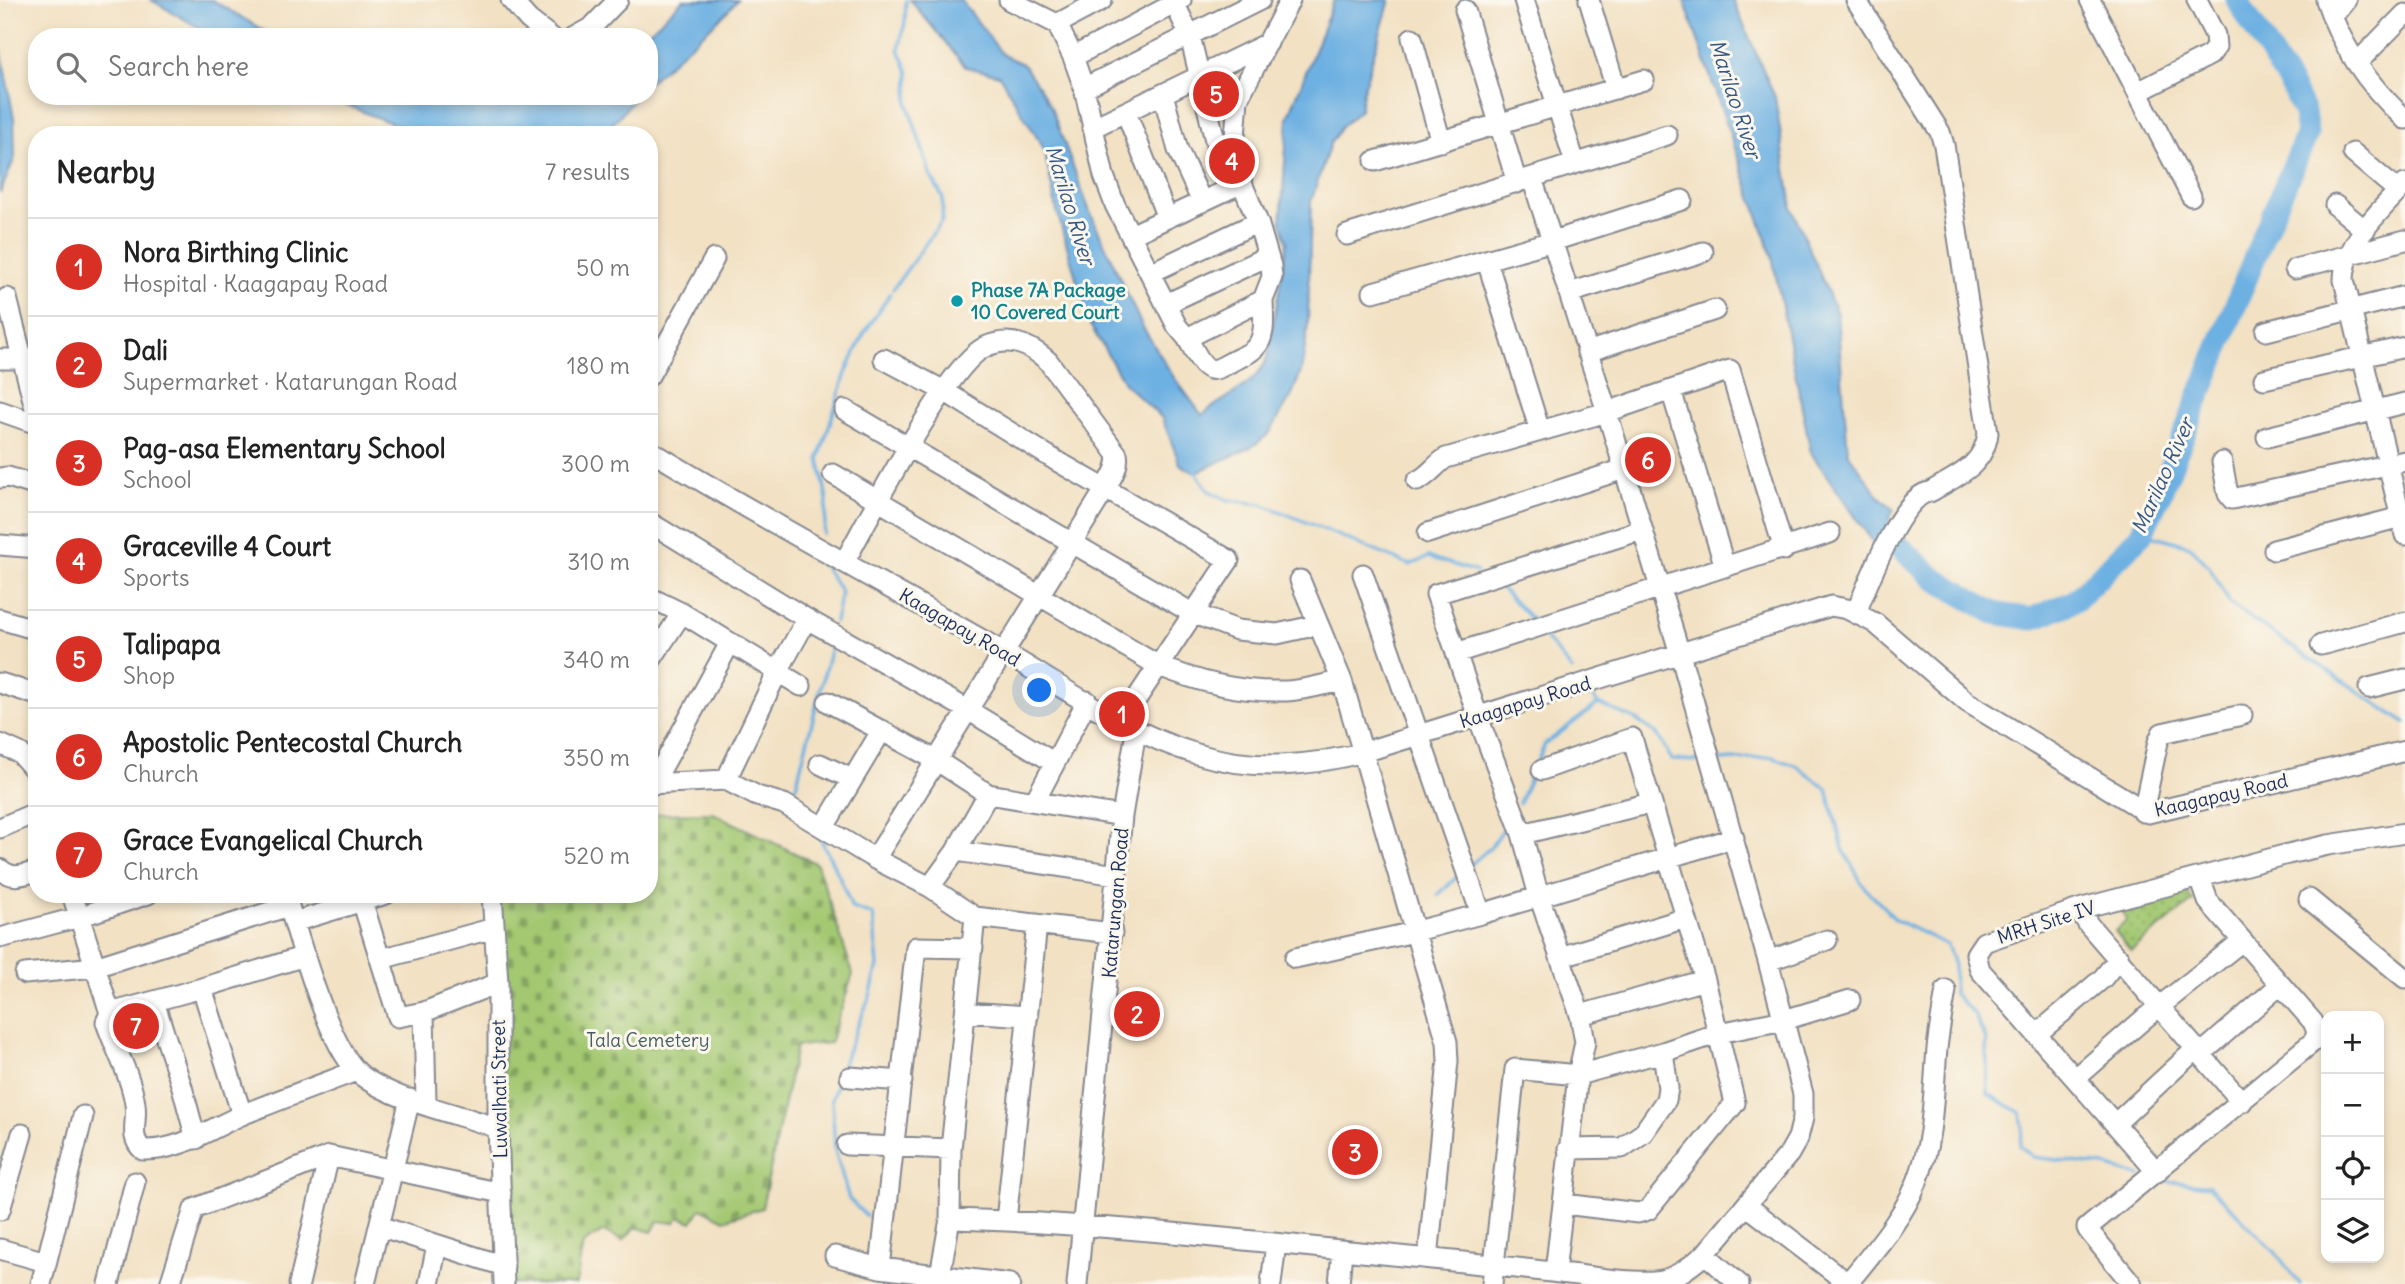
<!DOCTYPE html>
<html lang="en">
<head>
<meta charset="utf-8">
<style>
	body { margin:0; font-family:Delius,sans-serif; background:#f2f2f2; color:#222 }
	.controls { position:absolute; right:21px; bottom:21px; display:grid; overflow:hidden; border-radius:14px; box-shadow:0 4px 10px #0003 }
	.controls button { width:63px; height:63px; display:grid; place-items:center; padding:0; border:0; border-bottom:2px solid #e0e0e0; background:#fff; color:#222; font:35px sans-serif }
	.you { position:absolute; left:1040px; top:691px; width:24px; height:24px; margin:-18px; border:5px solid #fff; border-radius:50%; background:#1a73e8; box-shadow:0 0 0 10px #1a73e833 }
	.badge { display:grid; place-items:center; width:46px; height:46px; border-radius:50%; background:#d93025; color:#fff; font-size:23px; font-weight:700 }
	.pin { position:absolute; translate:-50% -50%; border:4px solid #fff; box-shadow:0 2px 7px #0006 }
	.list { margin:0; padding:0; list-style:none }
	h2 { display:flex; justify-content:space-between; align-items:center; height:91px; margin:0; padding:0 28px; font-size:30px }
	h2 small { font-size:23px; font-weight:400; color:#767676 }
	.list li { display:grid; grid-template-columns:46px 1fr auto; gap:21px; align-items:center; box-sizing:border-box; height:98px; padding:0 28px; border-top:2px solid #e0e0e0 }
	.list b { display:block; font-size:26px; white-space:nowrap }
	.list p { margin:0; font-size:23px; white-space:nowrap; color:#767676 }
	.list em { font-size:23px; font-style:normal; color:#767676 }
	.icon { flex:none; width:38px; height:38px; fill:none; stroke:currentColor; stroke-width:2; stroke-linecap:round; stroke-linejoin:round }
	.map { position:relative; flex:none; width:2405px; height:1284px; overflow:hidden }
	.search { position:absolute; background:#fff; box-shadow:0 4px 10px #0003; left:28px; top:28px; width:630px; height:77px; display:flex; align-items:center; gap:18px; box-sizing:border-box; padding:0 24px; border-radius:28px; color:#767676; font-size:26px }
	.panel { position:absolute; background:#fff; box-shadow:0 4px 10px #0003; left:28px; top:126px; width:630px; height:777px; border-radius:28px }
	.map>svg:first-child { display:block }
</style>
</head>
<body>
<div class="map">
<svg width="2405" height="1284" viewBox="0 0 2405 1284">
	<defs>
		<pattern id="cemetery-stones" width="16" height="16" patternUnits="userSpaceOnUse" patternTransform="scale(1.75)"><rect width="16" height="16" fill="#a3c871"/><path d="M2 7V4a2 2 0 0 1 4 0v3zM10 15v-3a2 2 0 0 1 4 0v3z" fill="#84a360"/></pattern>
		<pattern id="garden-dots" width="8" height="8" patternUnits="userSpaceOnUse" patternTransform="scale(1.75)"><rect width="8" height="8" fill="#a3c871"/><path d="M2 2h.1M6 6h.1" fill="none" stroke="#84a360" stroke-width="1.8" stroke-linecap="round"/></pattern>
	</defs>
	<rect width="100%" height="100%" fill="#fbf7ec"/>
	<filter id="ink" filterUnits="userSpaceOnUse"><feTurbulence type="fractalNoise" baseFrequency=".0143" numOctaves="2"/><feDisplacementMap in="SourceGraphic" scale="14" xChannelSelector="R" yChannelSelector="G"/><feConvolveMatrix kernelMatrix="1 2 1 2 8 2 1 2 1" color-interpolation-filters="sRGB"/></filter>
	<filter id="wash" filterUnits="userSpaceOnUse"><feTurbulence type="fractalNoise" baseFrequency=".00686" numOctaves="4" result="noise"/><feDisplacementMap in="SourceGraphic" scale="28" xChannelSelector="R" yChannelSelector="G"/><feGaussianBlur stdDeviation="1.57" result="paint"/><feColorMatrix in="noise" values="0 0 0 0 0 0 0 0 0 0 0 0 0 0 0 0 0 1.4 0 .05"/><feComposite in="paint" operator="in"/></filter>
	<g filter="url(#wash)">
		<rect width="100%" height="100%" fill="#f2e1c3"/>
		<path fill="url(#cemetery-stones)" stroke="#5f7c68" stroke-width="2" d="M713,813L817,864L853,974L830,1043L796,1046L762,1208L724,1220L701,1208L692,1222L680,1217L674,1223L658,1221L652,1232L635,1227L623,1241L604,1231L583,1244L576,1284H510L498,894H649V814Z"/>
		<path fill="url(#garden-dots)" stroke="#5f7c68" stroke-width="2" d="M2183,886L2193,901L2131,951L2115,931L2127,920L2117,904Z"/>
		<path fill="#6db0e2" stroke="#4470a0" stroke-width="2" d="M151,0H212L275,37H215Z
			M683,0H737L725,14L649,82V37H643Z
			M910,0H961L1003,55L1023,64L1041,90L1051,107L1090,212L1141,324L1173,376L1202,415C1226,395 1258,386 1268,355L1287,242L1281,222L1288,118L1334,0H1390L1364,87L1360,110L1341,127L1330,144L1311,202L1308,325L1302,369L1292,395L1269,434L1252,447L1195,473L1180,464L1162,418L1125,384L1089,323L1056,208L1044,149L999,75L966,67Z
			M1684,0H1733L1775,97L1792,208L1837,314L1848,453L1879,496L1894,510L1875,545L1811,453L1772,256Z
			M0,44L14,118L15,157L0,193Z
			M326,96H487L538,101L554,96H637L603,135H529C498,123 467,139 436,134C398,129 361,111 326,96Z"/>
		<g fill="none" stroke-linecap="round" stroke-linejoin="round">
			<path stroke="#6db0e2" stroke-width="3.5" d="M893,289L942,221L943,198L931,176L908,105L909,73L899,49L905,22L906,0
				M1195,471L1209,491L1228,500L1262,504L1410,565L1428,557L1477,572
				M824,534L827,500L819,458L846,373L863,335L890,294
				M2141,535L2155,536L2190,546L2210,568L2230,604L2405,723
				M819,559L841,592L835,622
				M1496,583L1532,620
				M1542,634L1572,670
				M1588,689L1598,704L1635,719L1657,734L1672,760L1703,761
				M1720,760L1772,757L1797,766L1827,789L1843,849L1864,887L1896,920L1947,945L1954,965L1953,993L1975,1015L1986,1040L1988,1094L2021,1113L2023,1128L2020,1146L2033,1157L2105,1166L2140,1176
				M792,802L833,639
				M1519,803L1545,744L1598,704
				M818,834L840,878L852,908L873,915L878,966L870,996L847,1052L832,1099L835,1150L849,1199L866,1216
				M1470,865L1491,847L1506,825
				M1438,895L1459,875
				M2158,1180L2209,1186L2275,1252L2300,1284"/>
			<path stroke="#6db0e2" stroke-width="23" d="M1875,522L1881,530L1935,579L1994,613L2031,619L2075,601L2141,535L2159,497L2264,234L2307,134L2304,112L2293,89L2237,0"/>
		</g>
	</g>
	<g filter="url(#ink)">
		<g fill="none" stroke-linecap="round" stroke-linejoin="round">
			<defs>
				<path id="minor" d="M511,0L529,20L551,37
					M1009,0L1057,24L1073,57L1084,88L1104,176L1115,205L1177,326L1187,338L1263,300L1272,277L1271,266L1258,222L1242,183L1235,137L1238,99L1290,0
					M1173,0L1190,36L1219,157L1235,186
					M1524,0L1575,163
					M1589,0L1616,89
					M1856,0L1940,132L1944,145L1988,433C1984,467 1956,476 1930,492C1902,493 1866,588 1856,613
					M2090,0L2191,196
					M2326,0C2341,46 2370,87 2405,119
					M1465,10L1517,183
					M2332,17L2346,0
					M1057,24L1102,0
					M574,37L592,27L618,0
					M1412,38L1441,142
					M1073,57L1181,0
					M2357,63L2405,14
					M1084,88L1260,0
					M2138,92L2210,55L2216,47L2215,35L2197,0
					M1163,94L1178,150L1202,202
					M1126,112L1167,218
					M1092,128L1268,43
					M2353,153L2398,191
					M1375,161L1644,80
					M2405,184C2381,210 2344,243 2344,280L2405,535
					M2335,205L2365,230
					M1131,235L1242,183
					M1347,235L1667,135
					M1487,261L1540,431
					M2295,269L2405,240
					M1150,273L1258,222
					M1373,292L1553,241L1682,200
					M1569,293L1703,252
					M7,298L37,416
					M1166,304L1268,256
					M2266,331L2405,296
					M1187,338C1193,347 1200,366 1210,369C1217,371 1225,365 1231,362C1238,358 1250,354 1255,348C1267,337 1263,314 1263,300
					M1587,352L1715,310
					M0,359H22L32,362
					M884,359L944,391L1055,460L1229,560L1121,722
					M649,376L714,259
					M2264,379L2405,347
					M1671,390L1725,567
					M845,410L1192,613L1237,630L1277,634L1318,625
					M0,411L37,424
					M2267,437L2405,403
					M649,450C761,518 877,580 991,645C1057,682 1124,733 1197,754C1254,771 1307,767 1364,752L1831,606L1847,609L1875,623L1967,702L2148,813L2405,751
					M2222,462L2228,494L2232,499L2405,461
					M833,474L1157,665C1197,682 1240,692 1283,691C1302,691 1323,684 1342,681
					M0,478L8,477L37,486
					M1417,481C1428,477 1436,464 1446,458L1607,412L1730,370L1784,550
					M649,522L807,619L968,710L1053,762
					M1428,533L1624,469
					M0,545L37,548
					M2274,550L2405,516
					M845,561C868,519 948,364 985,347C1009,336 1029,344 1048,361L1117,454C1120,466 1111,478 1106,488L875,859
					M1363,574L1481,914
					M1300,580L1342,681L1447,1042L1448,1061L1428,1258
					M649,597L682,613L801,686
					M0,619L37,630
					M2321,645L2405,622
					M1456,653L1830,533
					M649,663L682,613
					M0,683L37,695
					M2369,688L2405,679
					M828,702L936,760L988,794L1122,816
					M0,744L20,753L37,773
					M820,764L852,779
					M1542,770L1632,738L1705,980L1735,1103L1648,1210L1638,1213L1564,1204
					M726,780L778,671L807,619
					M649,784L726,780L757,796L784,804L875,859L930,887L975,917L1112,933
					M653,784L730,643
					M1035,801L1087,701
					M2143,812L2158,742L2162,733L2242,715
					M824,827L882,730
					M0,828L37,812
					M1522,834L1651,803
					M956,851L1117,875
					M0,869C12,880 23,875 37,871
					M930,887L956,851L988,794
					M72,894L110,1013L106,1022C115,1049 131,1076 135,1104C138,1121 128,1137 143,1150C181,1151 211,1128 244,1114C281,1099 319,1085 356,1071
					M285,894C300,938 328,1050 362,1076C395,1101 458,1114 498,1128
					M360,894L398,1017L424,1012L498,983
					M492,894L498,983V1128L504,1284
					M2309,899L2405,978
					M2079,909L2088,924L2242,1102
					M294,922L386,894
					M4,937L79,917L148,894
					M1560,957L1686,918
					M1295,958L1401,935L1481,914L1734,838
					M381,959L494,928
					M1768,961L1827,940
					M25,974L95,967L289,906
					M202,988L242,1115
					M154,1002L182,1087L196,1139
					M424,1012L426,1104
					M966,1012L1028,1016
					M110,1013L202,988L305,956
					M1580,1015L1705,980
					M2037,1034L2103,978L2119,958
					M2201,1054L2280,985
					M850,1077L902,1081
					M2076,1078L2145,1018L2242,941
					M2115,1124L2197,1048
					M847,1145L951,1149
					M1568,1149L1622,1148L1643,1133L1666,1100L1668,1088L1663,1052
					M2157,1172L1980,970L1976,954L1984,942L2079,909L2288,854L2328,845L2405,833
					M1746,1205L1849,1284
					M0,1210L22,1134
					M950,1219C1111,1223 1272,1244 1432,1259C1478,1263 1524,1269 1569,1274C1597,1277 1626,1283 1654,1281C1674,1280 1690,1267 1705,1254L1789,1154L1798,1138L1803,1118V1094L1768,961L1680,654L1607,412L1532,178
					M1006,1221L1037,924
					M379,1226L504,1266
					M2087,1228L2314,1041L2317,1032L2313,1022L2208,901L2200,878
					M2088,1230L2132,1284
					M0,1249L46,1262
					M1705,1254L1739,1284
					M835,1256L880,1268L1010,1284
					M880,1268L916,947L973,948
					M1555,1272L1578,1075L1585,1042L1580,1015L1539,896L1522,834L1478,717L1436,594L1642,530
					M41,1284L83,1116
					M109,1284L135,1182
					M170,1284L194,1209L329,1156L501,1193
					M299,1284L329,1156
					M365,1284L410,1099
					M429,1284L437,1245
					M942,1284L940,1275L950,1219L951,1149L975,917
					M1077,1284L1122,816L1136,731
					M1271,1284L1276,1244
					M1339,1284L1342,1251
					M1492,1284L1515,1069L1578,1075L1663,1052L1719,1033L1784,1020L1850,1000
					M1847,1284C1873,1252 1902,1220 1917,1182C1934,1139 1933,1094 1937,1049C1939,1029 1943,1009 1946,990"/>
			</defs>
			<use href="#minor" stroke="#868890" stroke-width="23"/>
			<use href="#minor" stroke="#fff" stroke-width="19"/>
		</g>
	</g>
	<circle fill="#0f9aa8" stroke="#fbf7ec" stroke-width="2.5" cx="957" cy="301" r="7"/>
	<g text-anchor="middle" stroke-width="6" stroke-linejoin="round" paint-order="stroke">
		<g font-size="19" font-weight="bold" fill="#0d838f" stroke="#fbf7ec" text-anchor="start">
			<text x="971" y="297">Phase 7A Package<tspan x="971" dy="22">10 Covered Court</tspan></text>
		</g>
		<g font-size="19" fill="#1b2f5e" stroke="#fbf7ec">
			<text transform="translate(960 627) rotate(30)" y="7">Kaagapay Road</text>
			<text transform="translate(1525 702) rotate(-17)" y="7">Kaagapay Road</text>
			<text transform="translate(2221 795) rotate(-13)" y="7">Kaagapay Road</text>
			<text transform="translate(1115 903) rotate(-85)" y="7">Katarungan Road</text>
			<text transform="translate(2046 922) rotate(-18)" y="7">MRH Site IV</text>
			<text transform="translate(499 1089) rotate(-91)" y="7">Luwalhati Street</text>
		</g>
		<g font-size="19" fill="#445d64" stroke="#fbf7ec">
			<text x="648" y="1047">Tala Cemetery</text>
		</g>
		<g font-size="21" font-style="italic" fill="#345686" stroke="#fbf7ec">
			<text transform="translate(1735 99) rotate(72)" y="7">Marilao River</text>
			<text transform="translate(1070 205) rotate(73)" y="7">Marilao River</text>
			<text transform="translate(2163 476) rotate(-66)" y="7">Marilao River</text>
		</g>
	</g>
</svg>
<div class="controls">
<button>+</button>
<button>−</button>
<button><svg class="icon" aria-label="locate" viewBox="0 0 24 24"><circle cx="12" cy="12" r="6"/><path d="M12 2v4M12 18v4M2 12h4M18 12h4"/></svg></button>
<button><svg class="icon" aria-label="layers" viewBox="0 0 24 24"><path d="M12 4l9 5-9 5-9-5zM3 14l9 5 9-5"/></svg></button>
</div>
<div class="you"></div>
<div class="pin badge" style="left:1122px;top:714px">1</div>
<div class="pin badge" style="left:1137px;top:1014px">2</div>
<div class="pin badge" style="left:1355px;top:1152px">3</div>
<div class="pin badge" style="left:1232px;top:161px">4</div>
<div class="pin badge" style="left:1216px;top:94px">5</div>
<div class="pin badge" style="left:1648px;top:460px">6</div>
<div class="pin badge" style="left:136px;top:1026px">7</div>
<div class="search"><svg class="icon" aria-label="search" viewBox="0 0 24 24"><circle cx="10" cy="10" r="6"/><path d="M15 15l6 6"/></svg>Search here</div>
<section class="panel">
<h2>Nearby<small>7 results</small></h2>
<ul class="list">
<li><span class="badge">1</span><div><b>Nora Birthing Clinic</b><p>Hospital · Kaagapay Road</p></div><em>50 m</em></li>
<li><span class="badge">2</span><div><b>Dali</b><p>Supermarket · Katarungan Road</p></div><em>180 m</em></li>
<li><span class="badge">3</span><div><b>Pag-asa Elementary School</b><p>School</p></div><em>300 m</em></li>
<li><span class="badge">4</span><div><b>Graceville 4 Court</b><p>Sports</p></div><em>310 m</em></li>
<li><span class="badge">5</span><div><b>Talipapa</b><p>Shop</p></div><em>340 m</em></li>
<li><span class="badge">6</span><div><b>Apostolic Pentecostal Church</b><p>Church</p></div><em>350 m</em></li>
<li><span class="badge">7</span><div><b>Grace Evangelical Church</b><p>Church</p></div><em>520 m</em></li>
</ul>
</section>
</div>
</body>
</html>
